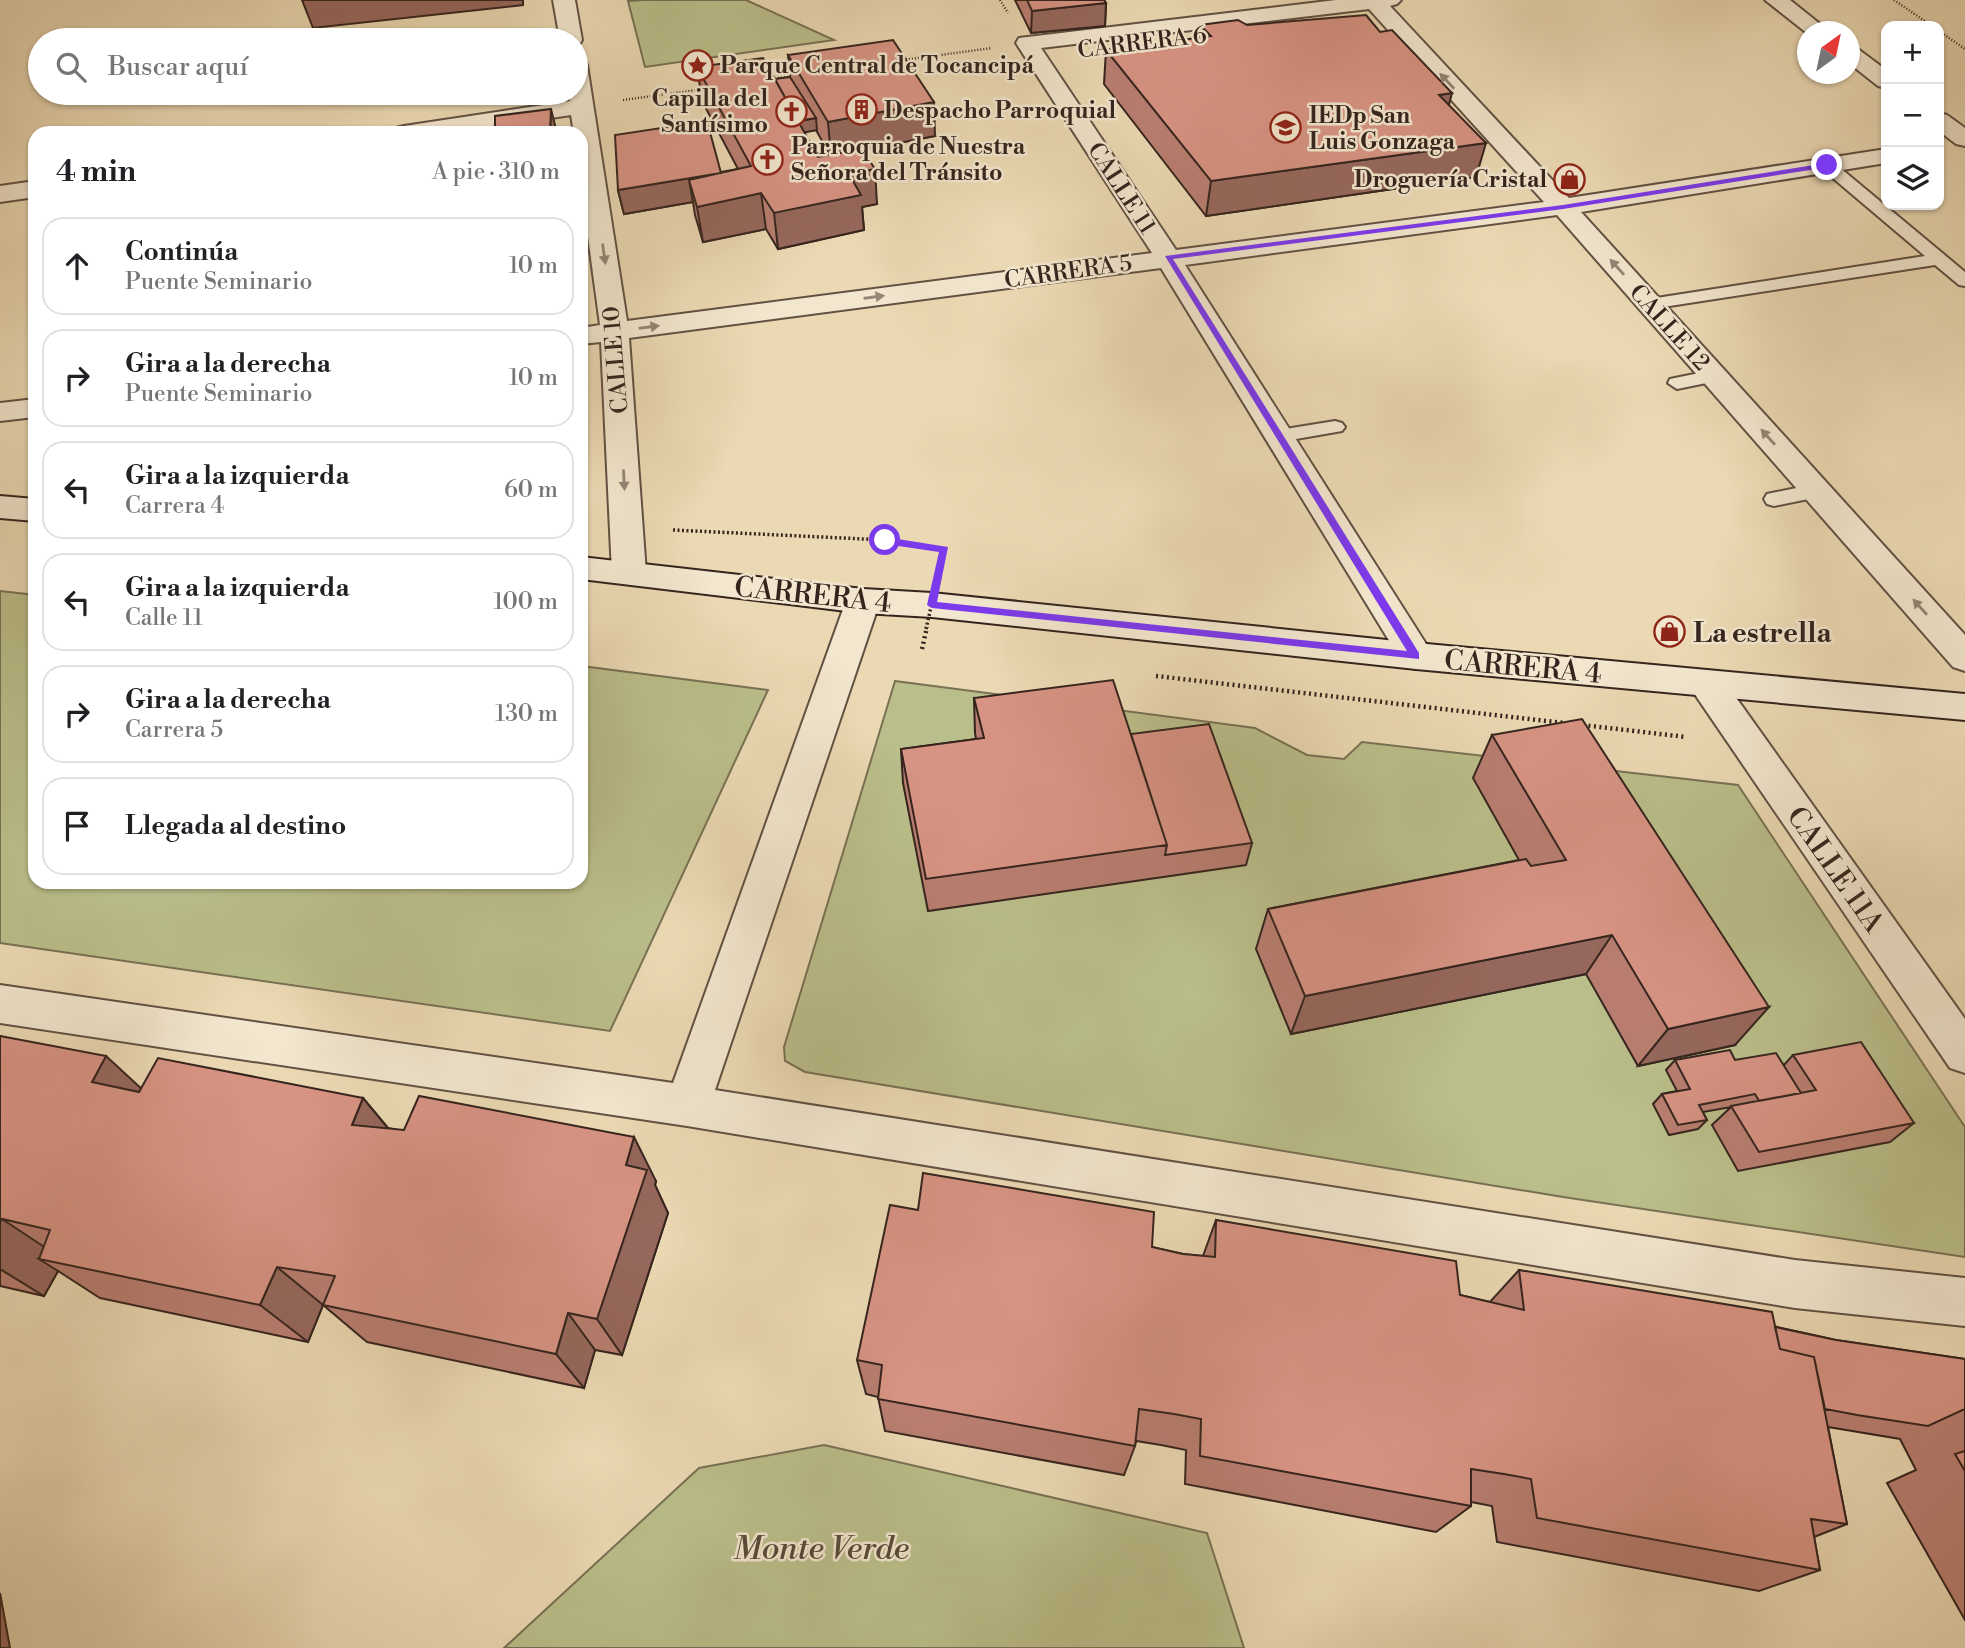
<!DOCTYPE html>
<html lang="es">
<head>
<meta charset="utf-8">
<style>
	body { margin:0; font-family:"Libre Bodoni",serif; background:#f6f6f6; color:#202124 }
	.controls { position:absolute; right:21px; top:21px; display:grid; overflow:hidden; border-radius:14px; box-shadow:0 2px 5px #0004 }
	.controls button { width:63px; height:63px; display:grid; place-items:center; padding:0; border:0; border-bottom:2px solid #e0e0e0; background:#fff; color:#202124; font:35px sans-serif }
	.compass { position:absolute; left:1797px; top:21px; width:63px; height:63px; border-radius:50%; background:#fff; box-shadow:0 2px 5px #0004; rotate:33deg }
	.stop { position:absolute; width:21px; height:21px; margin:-16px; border:5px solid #7c3aed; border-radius:50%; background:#fff }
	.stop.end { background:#7c3aed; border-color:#fff; box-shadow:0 2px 7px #0008 }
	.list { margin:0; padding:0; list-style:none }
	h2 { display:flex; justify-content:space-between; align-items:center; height:91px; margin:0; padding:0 28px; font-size:30px }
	h2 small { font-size:23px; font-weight:400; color:#757577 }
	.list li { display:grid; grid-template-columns:46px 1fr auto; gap:21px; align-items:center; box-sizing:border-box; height:98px; margin:0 14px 14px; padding:0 14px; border:2px solid #e0e0e0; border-radius:21px }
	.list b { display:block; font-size:26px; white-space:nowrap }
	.list p { margin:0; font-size:23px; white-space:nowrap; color:#757577 }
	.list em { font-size:23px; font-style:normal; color:#757577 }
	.icon { flex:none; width:38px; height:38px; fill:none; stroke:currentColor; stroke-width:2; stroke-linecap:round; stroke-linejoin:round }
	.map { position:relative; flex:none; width:1965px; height:1648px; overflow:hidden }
	.search { position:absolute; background:#fff; box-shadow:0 2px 5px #0004; left:28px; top:28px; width:560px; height:77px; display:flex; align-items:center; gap:18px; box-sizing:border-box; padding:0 24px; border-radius:38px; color:#757577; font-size:26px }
	.panel { position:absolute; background:#fff; box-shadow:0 2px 5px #0004; left:28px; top:126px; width:560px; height:763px; border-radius:21px }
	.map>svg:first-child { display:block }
</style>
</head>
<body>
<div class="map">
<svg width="1965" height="1648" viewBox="0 0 1965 1648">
	<rect width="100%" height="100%" fill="#ebd9b3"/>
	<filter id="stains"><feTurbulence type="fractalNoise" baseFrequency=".00286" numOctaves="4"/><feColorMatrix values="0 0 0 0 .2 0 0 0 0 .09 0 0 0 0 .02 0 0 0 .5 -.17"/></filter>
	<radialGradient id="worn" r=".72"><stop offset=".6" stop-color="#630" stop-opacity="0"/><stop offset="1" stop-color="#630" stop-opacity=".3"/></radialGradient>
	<path fill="#babe8a" stroke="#787154" stroke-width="2" d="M644,0H746L834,40L645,67L628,1Z
		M0,591L35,595V882H581V666L768,690L610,1031L0,943Z
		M895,681L1255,728L1307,755L1344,759L1362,742L1738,785L1965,1127V1257L1563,1197L805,1072L785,1061L784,1047Z
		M824,1445L1207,1533L1244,1648H504L699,1468Z"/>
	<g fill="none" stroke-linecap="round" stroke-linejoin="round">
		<defs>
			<path id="service" d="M1827,160L1833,162L1965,272V286L1959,285L1935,265L1650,309L1644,308L1641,304L1644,300L1650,299L1925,256L1821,168L1819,165L1821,162Z
				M1714,370L1723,376L1721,380L1677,389L1668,383L1670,379Z
				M1335,421L1342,423L1345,427L1342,431L1279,442L1272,440L1269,436L1272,432L1279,430Z
				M1816,484L1823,486L1826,491L1823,496L1774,506L1767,504L1764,499L1767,494Z"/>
			<path id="minor" d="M553,0H575L582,40L579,45H576V40H560Z
				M1336,0H1401L1397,4L1390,6L1569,198L1886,149V163L1581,212L1965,635V671L1953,667L1557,215L1185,265L1428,647L1433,656L1428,665L1416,669L1404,665L1161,268L629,338L646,573L641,581L629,584L617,581L612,573L601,342L581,344V328L600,325L581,185V133H574L571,115L451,133H392L396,128L404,126L570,101L568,93H576V58L584,60L587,65L627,321L1152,253L1016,43L1019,38ZM1369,9L1544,202L1176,250L1041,48Z
				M1765,0H1790L1830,32H1808V34Z
				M1850,47L1858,49L1886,70V88L1878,86L1850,64Z
				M1939,113L1947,115L1965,128V146L1956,144L1939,131Z
				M35,181V197L0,202V186Z
				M35,399V417L0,421V403Z
				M863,589L875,593L880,601L715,1090L1795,1260L1965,1278V1326L1795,1308L687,1126L0,1023V985L673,1083L846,601L851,593Z"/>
			<path id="tertiary" d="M1707,671L1720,675L1965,1019V1073L1950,1068L1694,693L1689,684L1694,675Z"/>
			<path id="secondary" d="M0,496L35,499V521L0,518Z
				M581,557L863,589L932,593L1416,643L1965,694V720L1416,669L932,617L863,613L581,579Z"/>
		</defs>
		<use href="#service" stroke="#625143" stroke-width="4"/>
		<use href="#minor" stroke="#625143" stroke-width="4"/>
		<use href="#tertiary" stroke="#625143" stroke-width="4"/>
		<use href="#secondary" stroke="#35241e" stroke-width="4"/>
		<path stroke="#35241e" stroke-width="2.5" stroke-dasharray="1 2" stroke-linecap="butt" d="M1000,0L1008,13
			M1894,0L1932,26
			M1939,31L1965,49
			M903,60L992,48
			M772,79L794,76
			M623,100L704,89"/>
		<path stroke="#35241e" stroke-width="3.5" stroke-dasharray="2 2.5" stroke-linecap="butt" d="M673,530L885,540L944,550"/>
		<path stroke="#35241e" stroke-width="4.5" stroke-dasharray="2 3.5" stroke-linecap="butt" d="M1156,676L1564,723
			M1583,725L1686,737"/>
		<use href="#service" fill="#f2e6ce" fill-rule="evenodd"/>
		<use href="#minor" fill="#f2e6ce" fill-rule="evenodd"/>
		<use href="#tertiary" fill="#f2e6ce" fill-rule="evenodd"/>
		<use href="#secondary" fill="#f2e6ce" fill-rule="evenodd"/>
		<path stroke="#35241e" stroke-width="3.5" stroke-dasharray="2 2.5" stroke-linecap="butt" d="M926,629L944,550"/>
		<path stroke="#35241e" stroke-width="4.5" stroke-dasharray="2 3.5" stroke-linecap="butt" d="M922,649L927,627"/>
	</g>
	<path fill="#b97e71" stroke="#35241e" stroke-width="2" fill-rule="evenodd" d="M1015,0H1104L1106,3L1105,26L1031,33Z
		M1200,25H1247L1380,32L1449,105L1476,177L1206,216L1104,84L1106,50L1198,38Z
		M788,55L935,136L863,150L877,204L862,207L864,230L778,249L766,229L703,242L695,215L693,202L624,214L618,190L738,169L702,101L697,67L775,79L790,77ZM816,130L830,155L818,157L804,132Z
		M974,698L1131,734L1252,843L1246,865L928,911L903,783L901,749L976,739L975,733Z
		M1492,735L1735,1045L1638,1066L1586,974L1291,1034L1256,949L1268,909L1519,860L1473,778Z
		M0,1036L141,1088L363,1098L388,1128L656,1181L655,1185L668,1213L622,1355L595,1350L584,1388L367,1342L323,1305L308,1342L100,1298L58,1271L44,1296L0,1286Z
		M1793,1055L1914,1123L1890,1142L1738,1171L1712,1125L1731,1107L1703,1112L1707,1120L1698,1129L1669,1135L1653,1104L1662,1094L1677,1091L1666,1070L1675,1060H1735L1784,1065Z
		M1216,1220L1460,1295L1490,1302L1519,1270L1836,1340L1965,1359V1620L1887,1483L1916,1470L1900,1439L1828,1427L1847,1524L1814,1537L1820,1570L1759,1591L1497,1542L1492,1506L1471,1502V1506L1436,1532L1185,1484L1186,1450L1161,1445L1136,1441L1135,1446L1124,1475L885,1431L878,1397L866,1394L857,1360L1152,1247L1183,1254L1203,1256Z"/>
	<path fill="#96675c" stroke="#35241e" stroke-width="2" d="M302,0H523V5L313,28Z
		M1106,3L1105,26L1031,33L1032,11Z
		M1452,93L1443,128L1439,95Z
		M934,102L935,136L831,156L828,122Z
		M551,109L557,133H550Z
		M816,118L817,130L791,135L790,123Z
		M1486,143L1476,177L1206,216L1211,181Z
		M875,169L877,204L862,207L864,230L778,249L774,213L849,174Z
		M721,173L689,180L693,202L624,214L618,190Z
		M761,193L766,229L703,242L697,207Z
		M1612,935L1586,974L1291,1034L1305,996Z
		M1769,1007L1735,1045L1638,1066L1668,1029Z
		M106,1056L158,1104L92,1082Z
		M363,1098L401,1144L352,1125Z
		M634,1137L656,1181L655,1185L668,1213L622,1355L597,1319L626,1165Z
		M2,1219L64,1260L39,1259L58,1271L44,1296L0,1269V1222Z
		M277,1267L323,1305L308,1342L260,1305Z
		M568,1313L595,1350L584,1388L556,1354Z
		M0,1593L10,1648H0Z"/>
	<path fill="#d79383" stroke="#35241e" stroke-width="2" d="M1027,0H1104L1106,3L1032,11Z
		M1366,15L1380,32L1392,30L1452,93L1439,95L1486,143L1211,181L1106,50L1211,36L1200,25L1238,20L1247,25Z
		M893,40L934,102L828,122L788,55Z
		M763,58L818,157L862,149L875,169L849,174L861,195L774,213L761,193L697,207L689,180L751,166L697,67Z
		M790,77L816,118L798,121L775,79Z
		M551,109L550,133H495V116Z
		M707,121L721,173L618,190L615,135Z
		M1113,680L1167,845L926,879L901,749L984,738L974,698Z
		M1582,719L1769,1007L1668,1029L1612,935L1305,996L1268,909L1526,859L1531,866L1566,860L1492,735Z
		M1209,724L1252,843L1165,855L1167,845L1131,734Z
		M0,1036L106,1056L92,1082L139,1092L158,1058L363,1098L352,1125L404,1130L419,1096L634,1137L626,1165L647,1170L597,1319L568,1313L556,1354L323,1305L335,1276L277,1267L260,1305L39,1259L50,1230L2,1219L0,1222Z
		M1861,1042L1914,1123L1759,1152L1731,1106L1816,1090L1793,1055Z
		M1730,1050L1735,1060L1776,1053L1801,1093L1759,1101L1755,1094L1699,1105L1707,1120L1678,1125L1662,1094L1690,1089L1675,1060Z
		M923,1173L1154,1212L1152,1247L1183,1254L1215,1257L1216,1220L1456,1261L1460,1295L1524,1310L1519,1270L1772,1312L1780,1349L1814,1357L1847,1524L1811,1519L1820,1570L1537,1518L1531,1479L1504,1474L1471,1469V1506L1200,1456L1201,1419L1174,1414L1139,1409L1135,1446L878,1399L882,1365L857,1360L890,1205L918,1210Z
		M1775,1327L1836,1340L1965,1359V1409L1928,1426L1857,1415L1825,1409L1814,1357L1780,1349Z
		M1965,1451V1471L1955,1454Z"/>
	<defs><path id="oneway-solid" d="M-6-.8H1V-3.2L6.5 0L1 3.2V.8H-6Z" transform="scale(1.75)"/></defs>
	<g fill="#948576">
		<use href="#oneway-solid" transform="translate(1447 81) rotate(-133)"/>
		<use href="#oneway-solid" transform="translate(604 254) rotate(82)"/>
		<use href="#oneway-solid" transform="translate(1617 267) rotate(-132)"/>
		<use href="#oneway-solid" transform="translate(874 297) rotate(-8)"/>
		<use href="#oneway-solid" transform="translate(649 327) rotate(-8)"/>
		<use href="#oneway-solid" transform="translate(1768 437) rotate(-132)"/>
		<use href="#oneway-solid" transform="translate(624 480) rotate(87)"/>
		<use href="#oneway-solid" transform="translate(1920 607) rotate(-132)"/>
	</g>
	<path fill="#7c3aed" d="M1827,163L1829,167L1563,209L1173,259L1419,653V659L932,608L927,605L939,552L885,544L880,540L885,537L948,547L937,602L1407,651L1165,256L1563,205Z"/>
	<defs>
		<symbol id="sight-ring" viewBox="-11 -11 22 22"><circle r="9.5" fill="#f2e6ce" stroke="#8f2418" stroke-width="1.5"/><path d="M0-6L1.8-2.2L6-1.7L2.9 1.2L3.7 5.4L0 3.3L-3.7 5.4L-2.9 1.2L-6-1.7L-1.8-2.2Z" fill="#8f2418"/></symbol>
		<symbol id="building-ring" viewBox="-11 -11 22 22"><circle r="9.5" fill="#f2e6ce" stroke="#8f2418" stroke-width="1.5"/><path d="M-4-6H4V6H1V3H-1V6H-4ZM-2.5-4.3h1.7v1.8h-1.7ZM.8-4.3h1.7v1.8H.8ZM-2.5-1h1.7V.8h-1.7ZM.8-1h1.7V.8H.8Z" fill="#8f2418"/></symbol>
		<symbol id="church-ring" viewBox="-11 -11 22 22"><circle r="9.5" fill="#f2e6ce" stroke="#8f2418" stroke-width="1.5"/><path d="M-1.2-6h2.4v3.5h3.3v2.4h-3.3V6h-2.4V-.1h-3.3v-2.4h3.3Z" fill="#8f2418"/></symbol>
		<symbol id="school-ring" viewBox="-11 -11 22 22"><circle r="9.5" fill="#f2e6ce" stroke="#8f2418" stroke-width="1.5"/><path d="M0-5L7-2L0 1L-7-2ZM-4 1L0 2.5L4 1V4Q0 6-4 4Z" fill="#8f2418"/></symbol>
		<symbol id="shop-ring" viewBox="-11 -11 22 22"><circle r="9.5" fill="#f2e6ce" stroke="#8f2418" stroke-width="1.5"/><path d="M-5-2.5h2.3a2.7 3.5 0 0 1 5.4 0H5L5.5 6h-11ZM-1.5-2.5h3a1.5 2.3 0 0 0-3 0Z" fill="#8f2418"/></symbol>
	</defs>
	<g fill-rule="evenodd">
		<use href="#sight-ring" x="680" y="48" width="35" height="35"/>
		<use href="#building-ring" x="844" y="92" width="35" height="35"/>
		<use href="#church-ring" x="774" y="94" width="35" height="35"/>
		<use href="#school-ring" x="1268" y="110" width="35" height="35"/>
		<use href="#church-ring" x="750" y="142" width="35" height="35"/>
		<use href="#shop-ring" x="1552" y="162" width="35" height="35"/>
		<use href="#shop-ring" x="1652" y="614" width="35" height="35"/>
	</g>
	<g text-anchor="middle" stroke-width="5" stroke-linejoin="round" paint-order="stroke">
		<g font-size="23" fill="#35241e" stroke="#f2e6ce">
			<text transform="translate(1142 42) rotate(-7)" y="8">CARRERA 6</text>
			<text transform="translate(1122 188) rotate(57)" y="8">CALLE 11</text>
			<text transform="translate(1068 271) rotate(-8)" y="8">CARRERA 5</text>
			<text transform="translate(1670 327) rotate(48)" y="8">CALLE 12</text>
			<text transform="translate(615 360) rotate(-95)" y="8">CALLE 10</text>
		</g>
		<g font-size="23" font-weight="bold" fill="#35241e" stroke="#f2e6ce" text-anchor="start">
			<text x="720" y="73">Parque Central de Tocancipá</text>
			<text x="768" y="106" text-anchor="end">Capilla del<tspan x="768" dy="26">Santísimo</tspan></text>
			<text x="884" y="118">Despacho Parroquial</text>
			<text x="1309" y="123">IEDp San<tspan x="1309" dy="26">Luis Gonzaga</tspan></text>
			<text x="791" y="154">Parroquia de Nuestra<tspan x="791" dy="26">Señora del Tránsito</tspan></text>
			<text x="1547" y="187" text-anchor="end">Droguería Cristal</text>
		</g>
		<g font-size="28" fill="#35241e" stroke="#f2e6ce">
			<text transform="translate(813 594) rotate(6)" y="10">CARRERA 4</text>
			<text transform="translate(1523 666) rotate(5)" y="10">CARRERA 4</text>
			<text transform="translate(1836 869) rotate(55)" y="10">CALLE 11A</text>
		</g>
		<g font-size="28" font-weight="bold" fill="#35241e" stroke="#f2e6ce" text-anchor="start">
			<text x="1693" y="642">La estrella</text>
		</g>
		<g font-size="33" font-style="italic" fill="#564a39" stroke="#f2e6ce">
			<text x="821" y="1559">Monte Verde</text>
		</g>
	</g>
	<rect width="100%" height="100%" filter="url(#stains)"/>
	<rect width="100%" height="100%" fill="url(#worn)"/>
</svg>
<div class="controls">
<button>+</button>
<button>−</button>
<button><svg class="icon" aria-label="layers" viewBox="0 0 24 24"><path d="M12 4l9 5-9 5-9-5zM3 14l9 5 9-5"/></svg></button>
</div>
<svg class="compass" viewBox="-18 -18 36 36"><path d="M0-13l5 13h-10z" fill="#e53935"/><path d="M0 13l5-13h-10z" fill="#757577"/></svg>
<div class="stop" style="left:885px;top:540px"></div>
<div class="stop end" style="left:1827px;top:165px"></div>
<div class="search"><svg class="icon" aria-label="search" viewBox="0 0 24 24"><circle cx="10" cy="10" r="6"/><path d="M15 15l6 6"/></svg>Buscar aquí</div>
<section class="panel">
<h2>4 min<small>A pie · 310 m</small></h2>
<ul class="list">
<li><svg class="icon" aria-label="ahead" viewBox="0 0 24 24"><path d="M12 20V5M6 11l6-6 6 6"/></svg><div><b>Continúa</b><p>Puente Seminario</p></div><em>10 m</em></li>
<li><svg class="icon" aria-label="right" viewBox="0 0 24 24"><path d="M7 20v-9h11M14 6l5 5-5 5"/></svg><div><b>Gira a la derecha</b><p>Puente Seminario</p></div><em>10 m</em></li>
<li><svg class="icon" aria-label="left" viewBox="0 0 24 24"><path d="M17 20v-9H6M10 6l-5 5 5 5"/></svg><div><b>Gira a la izquierda</b><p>Carrera 4</p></div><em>60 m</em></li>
<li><svg class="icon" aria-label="left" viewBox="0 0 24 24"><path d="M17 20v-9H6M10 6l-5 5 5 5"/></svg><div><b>Gira a la izquierda</b><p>Calle 11</p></div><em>100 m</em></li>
<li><svg class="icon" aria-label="right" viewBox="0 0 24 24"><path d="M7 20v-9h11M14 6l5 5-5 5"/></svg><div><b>Gira a la derecha</b><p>Carrera 5</p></div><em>130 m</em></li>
<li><svg class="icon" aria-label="arrive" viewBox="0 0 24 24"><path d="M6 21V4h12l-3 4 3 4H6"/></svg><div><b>Llegada al destino</b></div></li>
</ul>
</section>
</div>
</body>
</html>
